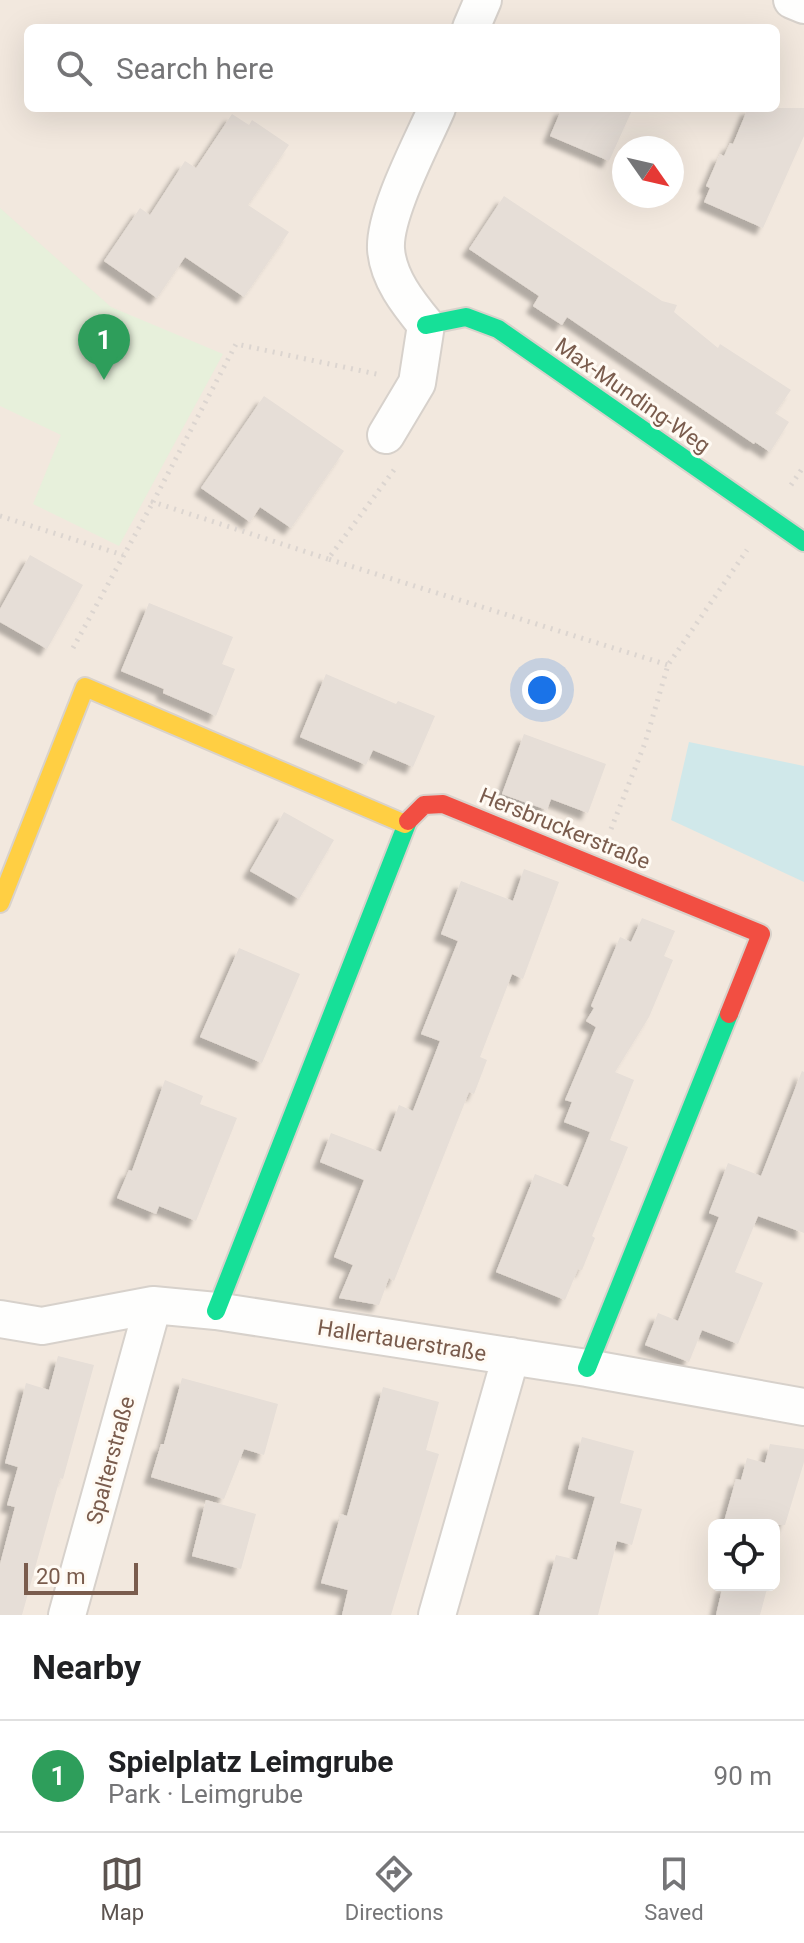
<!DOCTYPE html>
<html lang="en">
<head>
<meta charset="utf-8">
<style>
	body { margin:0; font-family:Roboto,sans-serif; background:#f2f2f2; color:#202124 }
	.controls { position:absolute; right:24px; bottom:24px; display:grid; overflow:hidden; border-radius:12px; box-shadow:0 8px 32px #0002 }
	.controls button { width:72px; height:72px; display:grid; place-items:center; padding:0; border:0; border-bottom:2px solid #e0e0e0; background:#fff; color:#202124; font:40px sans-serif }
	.compass { position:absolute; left:612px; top:136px; width:72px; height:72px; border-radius:50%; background:#fff; box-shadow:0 8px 32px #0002; rotate:124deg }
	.scale { position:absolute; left:24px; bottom:20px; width:114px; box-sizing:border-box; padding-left:8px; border:4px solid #7a5c4d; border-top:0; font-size:22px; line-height:28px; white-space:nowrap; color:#7a5c4d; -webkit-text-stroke:6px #fffaf3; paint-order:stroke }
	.you { position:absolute; left:542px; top:690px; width:28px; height:28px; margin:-20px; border:6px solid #fff; border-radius:50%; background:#1a73e8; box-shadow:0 0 0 12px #1a73e833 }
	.badge { display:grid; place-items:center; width:52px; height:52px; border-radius:50%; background:#5c5450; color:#fff; font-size:26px; font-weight:700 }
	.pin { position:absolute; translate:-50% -66px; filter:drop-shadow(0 2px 4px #0008) }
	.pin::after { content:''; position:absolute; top:42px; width:28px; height:24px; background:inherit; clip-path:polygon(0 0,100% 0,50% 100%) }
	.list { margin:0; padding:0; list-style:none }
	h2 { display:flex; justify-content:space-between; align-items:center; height:104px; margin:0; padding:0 32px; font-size:34px }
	h2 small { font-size:26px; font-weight:400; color:#757577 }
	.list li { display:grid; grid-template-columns:52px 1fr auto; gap:24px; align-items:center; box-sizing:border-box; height:112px; padding:0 32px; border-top:2px solid #e0e0e0 }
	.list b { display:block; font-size:30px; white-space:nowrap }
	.list p { margin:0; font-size:26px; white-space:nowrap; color:#757577 }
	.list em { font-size:26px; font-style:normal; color:#757577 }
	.icon { flex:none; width:44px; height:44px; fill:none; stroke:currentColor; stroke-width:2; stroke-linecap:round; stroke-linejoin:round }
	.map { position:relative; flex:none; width:804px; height:1615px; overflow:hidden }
	.search { position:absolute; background:#fff; box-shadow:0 8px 32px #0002; left:24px; right:24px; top:24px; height:88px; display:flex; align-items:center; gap:20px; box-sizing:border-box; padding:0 28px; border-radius:12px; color:#757577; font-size:30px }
	.sheet { height:216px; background:#fff }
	nav { display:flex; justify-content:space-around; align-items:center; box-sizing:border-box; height:112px; border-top:2px solid #e0e0e0; background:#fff; font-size:22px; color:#757577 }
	nav a { display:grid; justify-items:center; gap:4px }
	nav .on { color:#5c5450 }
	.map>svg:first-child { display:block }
</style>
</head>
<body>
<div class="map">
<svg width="804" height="1615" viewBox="0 0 804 1615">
	<defs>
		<filter id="shadow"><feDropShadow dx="-7" dy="7" stdDeviation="2" flood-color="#0004"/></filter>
	</defs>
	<rect width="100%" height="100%" fill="#f9f5f0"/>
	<path fill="#f2e8de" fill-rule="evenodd" d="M0,0H804V1615H0ZM28,28H776V108H28ZM624,148H672V196H624ZM714,1525H774V1585H714Z"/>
	<path fill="#e7f0db" d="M0,208L111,307L223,354L119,546L33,504L61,435L0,406Z"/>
	<path fill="#d0e8ea" d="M689,742L804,766V882L671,820Z"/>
	<path fill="#e6ded7" filter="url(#shadow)" d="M562,108H633L609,161L550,136Z
		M748,108H804V136L763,228L704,202L710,188L706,186L720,154L724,156L730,143L733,144Z
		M232,114L249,125L252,120L289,145L248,205L289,232L244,297L185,257L157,298L104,261L140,208L150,215L185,161L196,168Z
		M504,196L662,301L677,305L674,312L718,348L720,344L791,390L775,413L789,422L770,452L755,442L754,444L567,317L562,325L548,316L533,306L539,296L469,249Z
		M264,396L344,451L291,528L260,507L250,522L201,488Z
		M30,555L83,585L47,649L0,622V609Z
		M149,603L233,637L222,664L235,669L216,716L163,693L164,689L121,671Z
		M326,674L396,704L398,701L435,716L413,767L373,750L366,765L300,737Z
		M524,734L606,764L588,813L551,799L547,810L502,794Z
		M284,812L334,840L299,899L250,871Z
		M524,869L559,882L523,979L512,974L480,1057L487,1060L474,1094L469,1092L394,1281L389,1278L379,1305L339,1298L353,1265L334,1257L364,1180L320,1162L331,1133L381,1152L399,1105L413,1111L440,1041L421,1034L458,941L441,934L461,881L513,901Z
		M642,918L675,931L664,956L673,960L649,1017L615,1072L634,1080L610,1140L628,1147L592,1236L595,1238L582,1270L578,1269L565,1300L496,1272L535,1174L568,1187L590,1132L564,1122L572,1102L565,1100L596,1027L586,1021L594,1008L591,1006L620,937L631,942Z
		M239,948L300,974L262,1063L200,1037Z
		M802,1071L804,1072V1233L758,1216L735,1272L763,1283L738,1344L702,1330L689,1362L645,1345L658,1313L678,1321L719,1217L709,1213L728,1163L761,1176Z
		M165,1080L203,1096L200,1104L237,1118L196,1221L159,1206L156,1214L117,1198L129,1170L132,1171Z
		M58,1356L94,1365L63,1479L60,1478L22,1615H0V1564L15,1507L7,1505L18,1467L5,1463L26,1383L49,1390Z
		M182,1378L278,1404L264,1455L244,1449L224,1499L151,1477L161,1444H164Z
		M383,1387L439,1402L426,1450L439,1454L391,1615H342L348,1590L321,1583L341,1514L347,1516Z
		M582,1437L634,1451L620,1503L642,1509L632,1545L617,1541L598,1615H539L556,1555L577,1560L595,1497L599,1498L568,1489Z
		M770,1444L804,1449V1462L785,1525H723L736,1479L741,1480L747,1458L765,1463Z
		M206,1500L256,1514L241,1569L192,1556Z
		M723,1585H768L760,1615H716Z"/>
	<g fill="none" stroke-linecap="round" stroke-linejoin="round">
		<defs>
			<path id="street" d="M792,0L804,5
				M471,28L483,0
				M386,435L417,383L426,325C408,303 388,278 386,249C384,213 422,143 437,108
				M0,1319L42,1326L153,1305L216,1311L587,1368L804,1407
				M67,1615L153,1305
				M437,1615L511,1356"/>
			<path id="fast" d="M426,325L466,317L498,329L804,542
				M216,1311L408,821
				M587,1368L729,1014"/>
			<path id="slow" d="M0,903L85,687L405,824"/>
			<path id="jam" d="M408,821L424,805L443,804L761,934L729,1014"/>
		</defs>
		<use href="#street" stroke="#d7d1cb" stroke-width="40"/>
		<use href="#fast" stroke="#d9d2cb" stroke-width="22"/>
		<use href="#slow" stroke="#d9d2cb" stroke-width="22"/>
		<use href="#jam" stroke="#d9d2cb" stroke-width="22"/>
		<path stroke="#dcd5d0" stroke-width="5" stroke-dasharray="2 6" stroke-linecap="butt" d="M394,470L328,559L668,665
			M791,485L804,466
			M0,516L123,555
			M328,559L153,502L236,344L381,375
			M73,648L153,502
			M611,829L645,743L668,665L747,550"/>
		<use href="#street" stroke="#fefefd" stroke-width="36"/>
		<use href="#fast" stroke="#16e098" stroke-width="18"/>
		<use href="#slow" stroke="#ffcf43" stroke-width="18"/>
		<use href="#jam" stroke="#f24e42" stroke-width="18"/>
	</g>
	<g text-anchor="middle" stroke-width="6" stroke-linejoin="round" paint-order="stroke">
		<g font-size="22" fill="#7a5c4d" stroke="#fffaf3">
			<text transform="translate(633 395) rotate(35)" y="8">Max-Munding-Weg</text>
			<text transform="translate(565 828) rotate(22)" y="8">Hersbruckerstraße</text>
			<text transform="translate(402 1340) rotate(9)" y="8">Hallertauerstraße</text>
			<text transform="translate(110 1460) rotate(-75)" y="8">Spalterstraße</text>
		</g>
	</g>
</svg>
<div class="controls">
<button><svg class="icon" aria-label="locate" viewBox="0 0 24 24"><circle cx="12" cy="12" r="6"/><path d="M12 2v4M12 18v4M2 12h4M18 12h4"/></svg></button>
</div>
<svg class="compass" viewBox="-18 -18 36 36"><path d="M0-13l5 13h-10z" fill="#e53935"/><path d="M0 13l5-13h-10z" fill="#757577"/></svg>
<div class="scale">20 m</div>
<div class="you"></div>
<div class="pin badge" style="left:104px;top:380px;background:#2e9e5b">1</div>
<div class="search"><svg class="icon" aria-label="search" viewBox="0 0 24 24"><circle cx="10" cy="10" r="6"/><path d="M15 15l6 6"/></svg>Search here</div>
</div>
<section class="sheet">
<h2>Nearby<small></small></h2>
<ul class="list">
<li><span class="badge" style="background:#2e9e5b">1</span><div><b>Spielplatz Leimgrube</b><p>Park · Leimgrube</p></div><em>90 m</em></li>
</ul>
</section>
<nav>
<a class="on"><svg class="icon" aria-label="map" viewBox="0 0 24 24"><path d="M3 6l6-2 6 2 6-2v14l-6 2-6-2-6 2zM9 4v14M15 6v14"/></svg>Map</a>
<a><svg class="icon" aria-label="directions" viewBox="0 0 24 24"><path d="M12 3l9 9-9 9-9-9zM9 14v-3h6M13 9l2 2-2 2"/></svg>Directions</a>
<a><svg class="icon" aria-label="saved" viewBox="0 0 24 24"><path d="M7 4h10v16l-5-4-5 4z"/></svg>Saved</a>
</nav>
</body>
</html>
